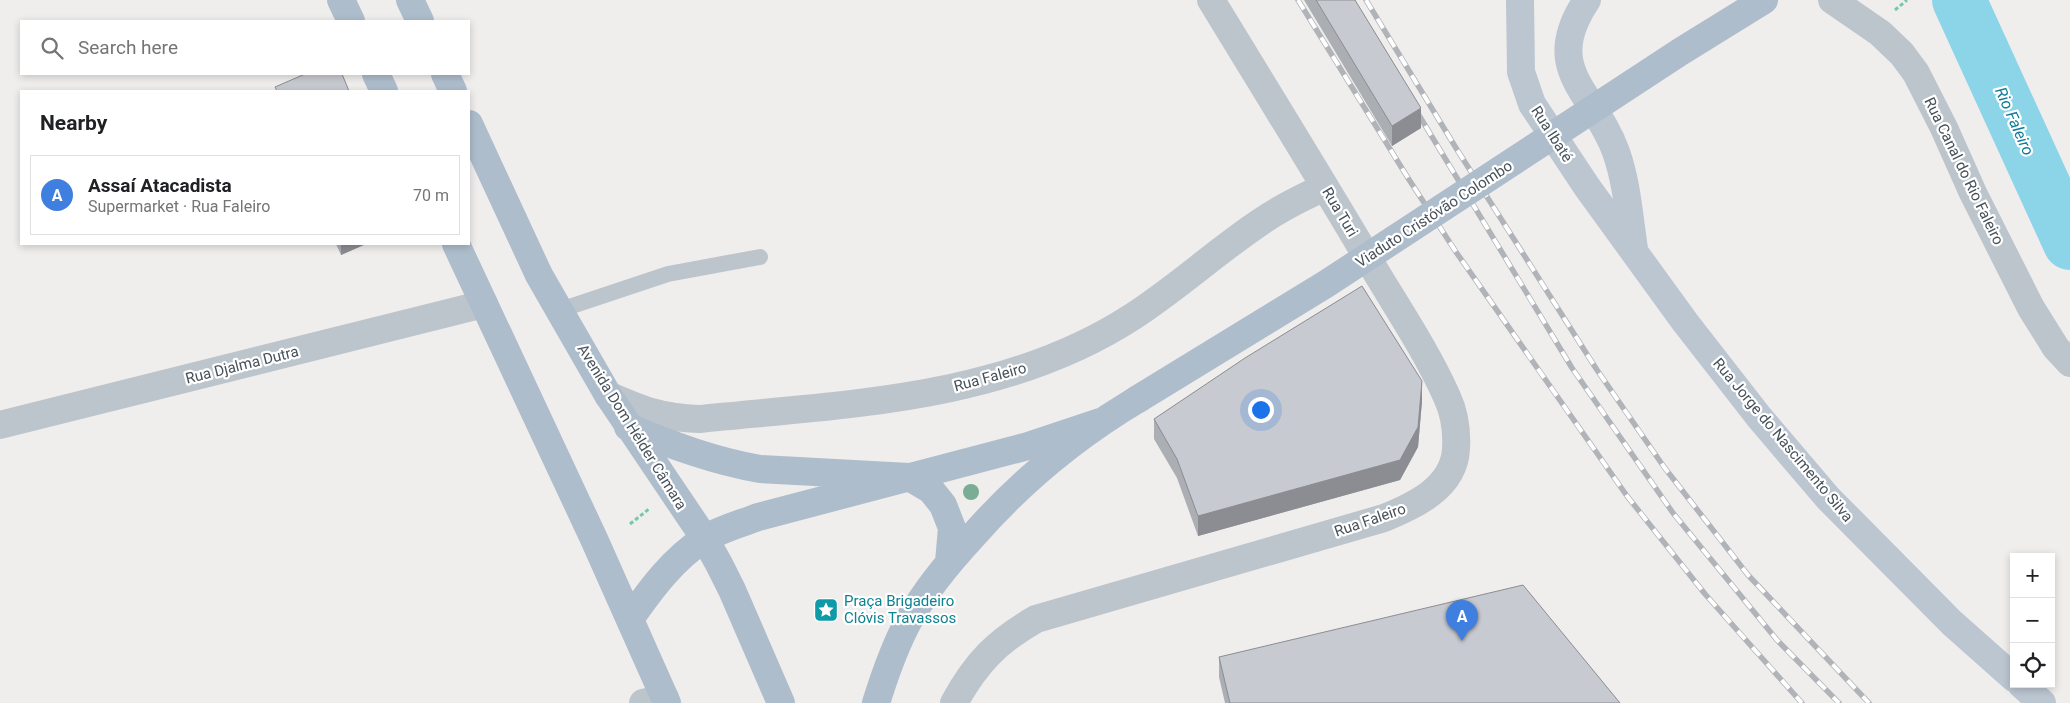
<!DOCTYPE html>
<html lang="en">
<head>
<meta charset="utf-8">
<style>
	body { margin:0; font-family:Roboto,sans-serif; background:#f6f6f6; color:#202124 }
	.controls { position:absolute; right:15px; bottom:15px; display:grid; overflow:hidden; border-radius:0px; box-shadow:0 2px 8px #0003 }
	.controls button { width:45px; height:45px; display:grid; place-items:center; padding:0; border:0; border-bottom:1px solid #e0e0e0; background:#fff; color:#202124; font:25px sans-serif }
	.you { position:absolute; left:1260px; top:409px; width:18px; height:18px; margin:-12px; border:4px solid #fff; border-radius:50%; background:#1a73e8; box-shadow:0 0 0 8px #1a73e833 }
	.badge { display:grid; place-items:center; width:32px; height:32px; border-radius:50%; background:#2070d8; color:#fff; font-size:16px; font-weight:700 }
	.pin { position:absolute; translate:-50% -41px; filter:drop-shadow(0 1px 2px #0008) }
	.pin::after { content:''; position:absolute; top:26px; width:18px; height:15px; background:inherit; clip-path:polygon(0 0,100% 0,50% 100%) }
	.list { margin:0; padding:0; list-style:none }
	h2 { display:flex; justify-content:space-between; align-items:center; height:65px; margin:0; padding:0 20px; font-size:21px }
	h2 small { font-size:16px; font-weight:400; color:#757577 }
	.list li { display:grid; grid-template-columns:32px 1fr auto; gap:15px; align-items:center; box-sizing:border-box; height:80px; margin:0 10px 10px; padding:0 10px; border:1px solid #e0e0e0; border-radius:0px }
	.list b { display:block; font-size:19px; white-space:nowrap }
	.list p { margin:0; font-size:16px; white-space:nowrap; color:#757577 }
	.list em { font-size:16px; font-style:normal; color:#757577 }
	.icon { flex:none; width:28px; height:28px; fill:none; stroke:currentColor; stroke-width:2; stroke-linecap:round; stroke-linejoin:round }
	.map { position:relative; flex:none; width:2070px; height:703px; overflow:hidden }
	.search { position:absolute; background:#fff; box-shadow:0 2px 8px #0003; left:20px; top:20px; width:450px; height:55px; display:flex; align-items:center; gap:12px; box-sizing:border-box; padding:0 18px; border-radius:0px; color:#757577; font-size:19px }
	.panel { position:absolute; background:#fff; box-shadow:0 2px 8px #0003; left:20px; top:90px; width:450px; height:155px; border-radius:0px }
	.map>svg:first-child { display:block }
</style>
</head>
<body>
<div class="map">
<svg width="2070" height="703" viewBox="0 0 2070 703">
	<rect width="100%" height="100%" fill="#f0eded"/>
	<g fill="none" stroke-linecap="round" stroke-linejoin="round">
		<path stroke="#8cd5e8" stroke-width="54" d="M1959,0L2070,243"/>
		<path stroke="#76c9a0" stroke-width="3" stroke-dasharray="4 2.5" stroke-linecap="butt" d="M1895,10L1907,0
			M630,524L649,509"/>
		<path stroke="#bcc5cc" stroke-width="16" d="M560,310L668,274L760,257"/>
		<path stroke="#bcc5cc" stroke-width="28" d="M1832,0L1880,33L1902,54L1916,73L1944,128L1973,193L2031,308L2056,348L2070,363
			M608,395C642,410 662,418 699,419C846,404 1004,400 1132,317C1177,288 1217,251 1262,221C1282,207 1303,197 1325,187
			M0,425L484,304
			M643,703L665,698
			M954,703C976,663 996,642 1036,619L1384,518C1416,505 1454,487 1456,449C1457,432 1454,412 1447,397C1426,350 1396,306 1370,262C1318,174 1264,87 1211,0"/>
		<path stroke="#bcc6d1" stroke-width="28" d="M1520,0L1521,72L1532,104L1587,187L1685,322L1759,417L1828,498L1952,623L2014,678
			M1587,0C1540,70 1594,91 1616,152C1627,183 1629,216 1634,249
			M2021,684L2042,703"/>
		<path stroke="#aebdcc" stroke-width="28" d="M341,0L351,21
			M410,0L420,21
			M376,74L384,91
			M445,74L453,91
			M469,124L539,275L608,395L705,539L719,564L732,590L781,703
			M456,244L594,539L667,703
			M628,427C671,445 714,461 760,469L909,477L931,490L943,505L952,528L949,562
			M630,619C651,589 673,559 704,539C721,529 740,524 758,517L1028,446L1100,422
			M876,703C885,674 895,645 910,618C927,588 949,562 972,537C1020,482 1076,436 1138,399"/>
		<defs>
			<path id="rail" d="M1298,0L1408,178L1456,252L1627,496L1705,594L1802,703
				M1366,0L1456,148L1597,370L1664,467L1748,575L1869,703
				M1414,107L1572,368L1673,513L1777,640L1839,703"/>
		</defs>
		<use href="#rail" stroke="#b0b3b8" stroke-width="5.5"/>
		<use href="#rail" stroke="#fff" stroke-width="4" stroke-dasharray="11" stroke-linecap="butt"/>
		<path stroke="#aebdcc" stroke-width="28" d="M1138,399L1326,284L1680,52L1764,0"/>
	</g>
	<circle fill="#7aad93" cx="971" cy="492" r="8"/>
	<path fill="#abaeb3" d="M1304,0H1355L1421,128L1392,146Z
		M336,244H366L341,255Z
		M1422,401L1418,447L1400,480L1198,536L1177,478L1154,439V419Z
		M1219,657L1620,703H1225L1219,677Z"/>
	<path fill="#8b8d92" d="M1421,108V128L1392,146V126Z
		M341,244H366L341,255Z
		M1422,381V401L1418,447L1400,480L1198,536V516Z"/>
	<path fill="#c7cad0" stroke="#8b8d92" d="M1316,0H1355L1421,108L1392,126Z
		M305,74H342L349,91H277L275,87Z
		M1362,286L1422,381L1418,427L1400,460L1198,516L1177,459L1154,419L1245,358Z
		M1523,585L1620,703H1230L1219,657Z"/>
	<defs>
		<symbol id="sight-square" viewBox="-11 -11 22 22"><rect x="-9" y="-9" width="18" height="18" rx="4" fill="#0f9aa8" stroke="#fff"/><path d="M0-6L1.8-2.2L6-1.7L2.9 1.2L3.7 5.4L0 3.3L-3.7 5.4L-2.9 1.2L-6-1.7L-1.8-2.2Z" fill="#fff"/></symbol>
	</defs>
	<g fill-rule="evenodd">
		<use href="#sight-square" x="812" y="596" width="28" height="28"/>
	</g>
	<g text-anchor="middle" stroke-width="4.5" stroke-linejoin="round" paint-order="stroke">
		<g font-size="15" fill="#46515a" stroke="#fff">
			<text transform="translate(1552 134) rotate(57)" y="5">Rua Ibaté</text>
			<text transform="translate(1964 171) rotate(64)" y="5">Rua Canal do Rio Faleiro</text>
			<text transform="translate(1340 212) rotate(59)" y="5">Rua Turi</text>
			<text transform="translate(1434 214) rotate(-33)" y="5">Viaduto Cristóvão Colombo</text>
			<text transform="translate(242 365) rotate(-14)" y="5">Rua Djalma Dutra</text>
			<text transform="translate(990 377) rotate(-15)" y="5">Rua Faleiro</text>
			<text transform="translate(632 427) rotate(58)" y="5">Avenida Dom Hélder Câmara</text>
			<text transform="translate(1783 440) rotate(50)" y="5">Rua Jorge do Nascimento Silva</text>
			<text transform="translate(1370 520) rotate(-19)" y="5">Rua Faleiro</text>
		</g>
		<g font-size="15" fill="#0d838f" stroke="#fff" text-anchor="start">
			<text x="844" y="606">Praça Brigadeiro<tspan x="844" dy="17">Clóvis Travassos</tspan></text>
		</g>
		<g font-size="16" font-style="italic" fill="#127d9b" stroke="#fff">
			<text transform="translate(2015 121) rotate(66)" y="6">Rio Faleiro</text>
		</g>
	</g>
</svg>
<div class="controls">
<button>+</button>
<button>−</button>
<button><svg class="icon" aria-label="locate" viewBox="0 0 24 24"><circle cx="12" cy="12" r="6"/><path d="M12 2v4M12 18v4M2 12h4M18 12h4"/></svg></button>
</div>
<div class="you"></div>
<div class="pin badge" style="left:1462px;top:641px;background:#3f7fe0">A</div>
<div class="search"><svg class="icon" aria-label="search" viewBox="0 0 24 24"><circle cx="10" cy="10" r="6"/><path d="M15 15l6 6"/></svg>Search here</div>
<section class="panel">
<h2>Nearby<small></small></h2>
<ul class="list">
<li><span class="badge" style="background:#3f7fe0">A</span><div><b>Assaí Atacadista</b><p>Supermarket · Rua Faleiro</p></div><em>70 m</em></li>
</ul>
</section>
</div>
</body>
</html>
